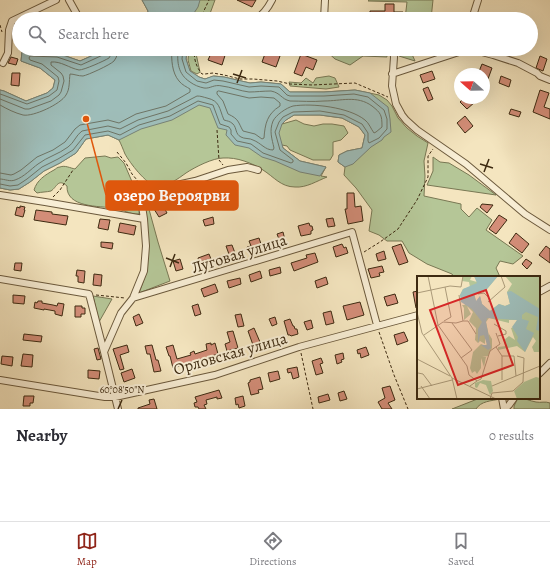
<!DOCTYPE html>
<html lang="en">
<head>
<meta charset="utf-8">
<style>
	body { margin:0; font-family:Alegreya,serif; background:#f2f2f3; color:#2b2b33 }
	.compass { position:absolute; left:454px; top:68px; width:36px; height:36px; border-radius:50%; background:#fff; box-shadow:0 4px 16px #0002; rotate:290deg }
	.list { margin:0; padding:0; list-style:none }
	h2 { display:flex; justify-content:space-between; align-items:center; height:52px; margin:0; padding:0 16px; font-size:17px }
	h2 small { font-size:13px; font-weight:400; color:#7c7c81 }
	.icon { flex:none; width:22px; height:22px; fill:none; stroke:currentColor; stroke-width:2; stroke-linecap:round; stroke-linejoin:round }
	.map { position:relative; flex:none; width:550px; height:409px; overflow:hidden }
	.search { position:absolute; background:#fff; box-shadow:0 4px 16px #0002; left:12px; right:12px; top:12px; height:44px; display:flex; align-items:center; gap:10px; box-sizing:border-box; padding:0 14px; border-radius:22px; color:#7c7c81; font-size:15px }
	.sheet { height:112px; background:#fff }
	nav { display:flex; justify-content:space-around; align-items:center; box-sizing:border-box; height:56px; border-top:1px solid #e1e1e2; background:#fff; font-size:11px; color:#7c7c81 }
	nav a { display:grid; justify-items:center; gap:2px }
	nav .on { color:#8f2418 }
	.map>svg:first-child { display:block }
</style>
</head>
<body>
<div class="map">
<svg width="550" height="409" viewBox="0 0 550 409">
	<rect width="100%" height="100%" fill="#f4e5bf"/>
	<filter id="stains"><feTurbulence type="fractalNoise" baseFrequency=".005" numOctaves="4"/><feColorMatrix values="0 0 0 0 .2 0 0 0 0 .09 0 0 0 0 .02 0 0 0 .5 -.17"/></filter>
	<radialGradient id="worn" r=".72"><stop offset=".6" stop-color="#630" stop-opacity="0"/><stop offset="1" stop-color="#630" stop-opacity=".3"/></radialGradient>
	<path fill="#b5c697" stroke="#797854" d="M142,0H215L208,19H147L148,11Z
		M369,0H433L431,19H405L407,2L368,1Z
		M107,49H187L186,59L190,71L199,77L205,79L214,76L224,77L250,83L261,82L281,84L290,92H324L355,90L379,95L387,100L392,106L398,118L407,128L417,136L428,143L424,161L425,176L424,196L461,204V209L469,217L477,208L492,220L486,230L523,256L513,264L500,261L496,268L500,277H454L452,274L427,264L409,253L402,241H387L379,235L369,231L372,210L356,188L344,175L345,167L338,162L339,155L347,151L362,148L365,135L359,127L342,118L320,115H294L286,120L282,124L296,120L304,124L314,126L323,124H332L344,126L348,133L341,140L333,142V155L330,160H313L290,150L287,146L282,145L283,148L300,161L326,167L321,176L327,177C317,181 306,188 295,187C281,187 274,177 263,170C252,163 237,157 223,158C213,158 195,167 186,173C179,178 166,188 156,186C146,184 130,163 125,154C123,149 121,144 119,140L108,135L86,139L76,153L60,163L44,171L30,182L19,189L10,190L0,188V90L4,91L26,101L47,93L53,88L55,80L40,68L21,61L22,52L57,53L80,61Z
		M189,49H195L200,72L197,74L191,71L188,60Z
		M324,49H386L387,57L363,56L350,65L335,59Z
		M401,49H418L411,52L415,61L399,56Z
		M329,76L335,78L339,87L326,89L290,86L289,82L301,83L306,78L313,83L316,78Z
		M105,156L111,158L118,157L124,163L136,191L140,202L139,214C130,215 123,209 114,208C100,206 66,208 67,186C58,178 57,187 51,191C47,192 41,192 37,193L34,190C37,180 45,175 54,170C56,169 57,167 60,167C65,165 70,168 75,169L85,158Z
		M433,157L440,162L449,163L469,175L496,195L427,185L433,171Z
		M147,202L158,242L170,281L139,293L147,271L148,246L145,206Z
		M93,296L112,299L99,322Z
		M480,398L500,399C491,401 481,401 476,409H452Z
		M518,398C525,398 530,401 536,402C541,403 545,401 550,403V409H514V406Z"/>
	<path fill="#9ebdb9" stroke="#778276" d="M142,0H200L198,7L190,19H147L148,11Z
		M107,49H187L186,59L190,71L199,77L205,79L213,76L224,77L250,83L261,82L281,84L290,92H324L355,90L370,93L388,107L390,119L391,132L384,137L382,140L371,147L353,164L345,167L338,162L339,155L347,151L362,148L365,135L359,127L342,118L320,115H294L286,120L282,124L279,133L283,148L300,161L326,167L320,176L300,172L275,161L262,157L249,148L235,145L226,135L227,130L218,128L210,108L199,105L172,120L141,129L119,140L108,135L86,139L76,153L60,163L44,171L30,182L19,189L10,190L0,188V90L4,91L26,101L47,93L53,88L55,80L40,68L21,61L22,52L57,53L80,61Z"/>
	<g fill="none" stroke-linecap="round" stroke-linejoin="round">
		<path stroke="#6e7465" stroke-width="1" d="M219,91L249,98L261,97L274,98L280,103V106C267,114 265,124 264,138L262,139L255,134L243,131C238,122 239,119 228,114L223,101L217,94V92Z
			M0,94L3,95L27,104L49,96L57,90L59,81L58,77L42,64L30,60L29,58L30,56L57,57L81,65L105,54L107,52V49
			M0,99L25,109H29L51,101L59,95L61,92L64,81L63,76L61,73L51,65V62C61,61 69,68 79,70C84,70 104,61 109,58C111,55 112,52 112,49
			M0,105C7,109 15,113 23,115C33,117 61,104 66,95C70,89 69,81 70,74C74,74 78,76 83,76C88,75 110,65 114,61C117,57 118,53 118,49
			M0,173L11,175L14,174L21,170L37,157L53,150L65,142L75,129L80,125L108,120L119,123L136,114L166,106L190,92V89C187,87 182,85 179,81C172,73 171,59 172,49
			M0,179C5,179 10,182 15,180C24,177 31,169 38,164C47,157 59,154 68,147C74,143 76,135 82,131L108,126L120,129L138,120L168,111L197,96C201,96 203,97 207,98C220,101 219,108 224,120C227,121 230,121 233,124C237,128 235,134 241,137C244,139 250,138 253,140C261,143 265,150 273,150L274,148C272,139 269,131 273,121C276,115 286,108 293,106C312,103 349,107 365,120C369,123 371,129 374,133L376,132L382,127C382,115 381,113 372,106C357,95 341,101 324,101C312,102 301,101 290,101C281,99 281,93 271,91C263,91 256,92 249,92C240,91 231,87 222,86C214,84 210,89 204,88C199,87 194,85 190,82C178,74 177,63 178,49
			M0,184L10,186L18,185L27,179L42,167L58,159L73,150L85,135L108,131L120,135L139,125L170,116L198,101L213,105L220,124L229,127L231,130V134L237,141L251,144L263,153L291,163L293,162V160L280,150L275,132L279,122L283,117L293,112L320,111L344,115L362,124L368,133V141L369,143L379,138L387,129V119L384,110L368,97L354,94L324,96H290L287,95L279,87L261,86L249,87L223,81L214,80L206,83L197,81L186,72L182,59L183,49"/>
	</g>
	<path fill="#d38d78" stroke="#3d2a11" d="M237,0H256L252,7Z
		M385,4H394V12H403V19H370V11H385Z
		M213,49H227L222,65L208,60Z
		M434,49H454L436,55Z
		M266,51L280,56L276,67L262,62Z
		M301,54L317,60L313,70L306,67L302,76L294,73Z
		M540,56L547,59L543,71L536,68Z
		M11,57L18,59L16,65L8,63Z
		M482,64L492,68L488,79L484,78V74H478Z
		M432,71L435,79L423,83L420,75Z
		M12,73H20L19,86L11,85Z
		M501,76L511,80L509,87L499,83Z
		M428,87L433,99L428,101L423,89Z
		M540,90L549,93L544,107L550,109V119L533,112Z
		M464,98H471L475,102L467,109L460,102Z
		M511,109L521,112L519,117L509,114Z
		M465,116L473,126L465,133L457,123Z
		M347,193H354L355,207L361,206L363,221L348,224L345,209H347Z
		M162,204L167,213L159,217L154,209Z
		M482,204L493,205L487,213L480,207Z
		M20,206L25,207L24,210H25L23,217L15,215L17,207L20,208Z
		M36,210L52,212V214L68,216L66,225L34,220Z
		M499,215L507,220L496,234L489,229Z
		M213,217L214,224L205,226L203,220Z
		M333,218L335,226L328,227L326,219Z
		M100,219L110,220L108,230L98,228Z
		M120,223L136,226L134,235L118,232Z
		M309,223L310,226H312L313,230L311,231V234L301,236L298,226Z
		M283,232L285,240L280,242L277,234Z
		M516,233L529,244L522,253L509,243Z
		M259,238L262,247L259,248V250L252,252V250L248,252L247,247L251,246L249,241Z
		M101,242L113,243L112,249L101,247Z
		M342,244L344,248L346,247L348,253L336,257L333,247Z
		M401,244L408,262L399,265L392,247Z
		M232,245L235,253L234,254V255L230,257L226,246Z
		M546,246L550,249V263L539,255Z
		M384,251L386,259L378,261L376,254Z
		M315,253L318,262L294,271L291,263L307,258L306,255Z
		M209,254L211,259L199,262L198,258Z
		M180,259L183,269L176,271L173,261Z
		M526,259L532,263L527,269L522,264Z
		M15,263H22L21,271L14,270Z
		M382,266L384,272L379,273L380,276L371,278L368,269Z
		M280,267L281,273L270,276L269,270Z
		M77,270L85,271L84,283L78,282V276H76Z
		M260,271L262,278L251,282L249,275Z
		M94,274L102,275L101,286L93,285Z
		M326,277L328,284L317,288L315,281Z
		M240,278L241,284L229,288L227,281Z
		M215,284L218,292L204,297L201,289Z
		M418,291V308H416L413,292Z
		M395,294L398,303L387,306L384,297Z
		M13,295L25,296L24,304L13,303Z
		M38,301H42V303L53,305L57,306L58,303L64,304L62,316L55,314V311L44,309V310L34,308L35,302L37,303Z
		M360,302L364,315L347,320L343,306Z
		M198,304L201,314L195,316L192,306Z
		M75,306H82V308H85V314H81V317H75Z
		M331,311L334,323L326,325L323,313Z
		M139,314L143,323L136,326L133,317Z
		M241,314L244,326L238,327L235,315Z
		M275,317L277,324L272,326L269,319Z
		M290,319L293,326H294L295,329H297L298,334L291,336L290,335H288L284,321Z
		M311,320L313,328L307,330L304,322Z
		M254,328L260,342L253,345L248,331Z
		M233,331L238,348L227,351L225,344L230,342L227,332Z
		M404,332L408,341L397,345L394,335Z
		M24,334L42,336L41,342L23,340Z
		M211,343V345L215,343L218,354L173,368L170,356H169L166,347L173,345L177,359L191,355L190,353L194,351L195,354L207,350L206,344Z
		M127,345L129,352L120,355L124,369L120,370L113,349Z
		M152,345L156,360H158L161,371L154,372L150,354H147L145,346Z
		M366,347L369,355L361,358L360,353L358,354L357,350Z
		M98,348L101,359L97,360L94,349Z
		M343,353L344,359L341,360L342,362L337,364L335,355Z
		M23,354L33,355L32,367L21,366Z
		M2,356L13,357L12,366L1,364Z
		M321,358L323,363L320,364L323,373L316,375L312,361Z
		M297,367L299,377L293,379L291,372L288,373L287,369Z
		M132,369L135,378L124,382L121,373Z
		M88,370L100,371L99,379L88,378Z
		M278,371L280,379L270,382L268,373Z
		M260,377L263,389L258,390L259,393L251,395L248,383L250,382V380Z
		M390,386L395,400L388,403L392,409H382L378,402L385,398L382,388Z
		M219,390L222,398L217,399V397L206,400L207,404L204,405L206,409H199L198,407H195L194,403L197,402L195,397Z
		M344,391L347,399L340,401L338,393Z
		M328,394L330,400L319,403L318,397Z
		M24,396H34L33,403H30V406H23Z
		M243,396L245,406L239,408L238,404L236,405L235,398Z
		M154,399L157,409H138V408L150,404L149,400Z"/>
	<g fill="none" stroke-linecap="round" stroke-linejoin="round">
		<defs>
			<path id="minor" d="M69,0L79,18
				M256,19C264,14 268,8 272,0
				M324,19L325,0
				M472,19L478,0
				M393,49L394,57L392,86L396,104L402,115L406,120L417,130L466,164L525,214L550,230
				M462,51H478L493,55L518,63L537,73L540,76L550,80
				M3,63L8,53L9,30L12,21L56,0
				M392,74L462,51V49
				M0,195L45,202L144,219L142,206L144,198L155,192L172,186L195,181L228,170L247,167L258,170
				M0,279L89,294L104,352
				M539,292L550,286
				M133,298L352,232L377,325
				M539,374L550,363
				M0,380L105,397H115L215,375L299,347L418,315
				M502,398L504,409
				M118,409L104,352L121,313L133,298L144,271L146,246L144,219
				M505,409L509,405L514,398"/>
		</defs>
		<use href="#minor" stroke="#6b593c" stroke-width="8"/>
		<path stroke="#3d2a11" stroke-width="1" stroke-dasharray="3 2" stroke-linecap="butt" d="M200,19L209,0
			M0,25L2,32
			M195,49C193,57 196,67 202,74H205L213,73L224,75L240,79H253L277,81L290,84L312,85L355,83L388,97
			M217,130L219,160L223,165
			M117,152L126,163L132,174L137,180L140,193
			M53,197L60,190L73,170
			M364,252L380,242L398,229L417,200L428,177V156L433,149
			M96,295L125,298
			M379,332L394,375L408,409
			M301,353L313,409"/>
		<use href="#minor" stroke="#f8eed5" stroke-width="6"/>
	</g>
	<path fill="none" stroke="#3d2a11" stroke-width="1.5" d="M233,74L246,78M237,83L242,70M480,164L493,168M484,172L489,159M166,258L179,263M170,267L175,254M118,409L122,400"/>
	<g text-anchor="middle" stroke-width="4" stroke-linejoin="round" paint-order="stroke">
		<g font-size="16" fill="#3d2a11" stroke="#f8eed5">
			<text transform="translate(239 253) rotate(-17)" y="6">Луговая улица</text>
			<text transform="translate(230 353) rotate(-16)" y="6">Орловская улица</text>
		</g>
	</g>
	<g transform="translate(417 276)">
		<rect width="123" height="123" fill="#f4e5bf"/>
		<path d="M46,0H55L53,4L60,6L57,0H81L70,13L57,17L59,25L61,26L63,20L65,28L73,35L82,28L88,30L93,28L90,16L95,8L88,0H123V76H117L115,71L119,65L116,61L108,76L100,70L81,74V71L89,70L87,64L92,60L98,64L94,52L98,51L100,44H92V47L72,42L69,46L72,60V58L75,63V72L71,80L65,81H69L67,91L64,82V92L60,98L58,95L55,97L53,92L56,76L64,68L69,70L70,67L68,60V68L63,65L61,67L58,64L59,52L52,45L56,36L50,30L54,38L47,44V32L45,29H48L43,19L46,13L53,11L52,6L45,5ZM119,101L123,102V123H100L97,115L107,106ZM66,104L74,105L76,115L73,119L69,109L63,107L60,112L58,111V107Z" fill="#b5c697"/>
		<path d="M57,0H81L70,13L57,18L59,25L63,20L65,28L73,35L82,28L88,30L93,28L90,16L94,15L123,33V55L119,54L121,41L109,36L105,39V43L112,45L109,53L117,57L108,76L100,65L101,61L95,51L100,44L70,42L69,46L74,72L71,74L64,69H70L67,59L63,60L61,67V53L65,46L55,33L44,26L43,19L46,13L60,7Z" fill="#9ebdb9"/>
		<path fill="none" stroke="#ab9a79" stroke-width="1" d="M11,0L21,49L50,90L52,99L60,105L53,110M0,17L33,10L44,11L46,0M61,18L67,17L73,23M42,19L46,45H51L59,58M71,26L88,11L84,0M0,36L5,57L35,102L40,123M27,45L34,41L28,11M35,47L55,74L44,82M77,48L89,55V58L81,60M7,59L26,46L39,47L46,45M79,71L85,80H97L99,100M85,80V104M0,83L33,100M1,97L6,98L15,110M35,102L79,123M60,105L64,103L73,75L83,68L79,57M4,110L13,123M75,110L123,90M0,113L35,104M73,123L75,117L96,115L106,106L107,82L100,80"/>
		<path fill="#d62828" fill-opacity="0.15" stroke="#d62828" stroke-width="2" d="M69,14L96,89L41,109L13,34Z"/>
		<rect width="123" height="123" fill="none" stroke="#3d2a11" stroke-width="2"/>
	</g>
	<g font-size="10" text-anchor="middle" fill="#3d2a11" stroke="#f8eed5" stroke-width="4" stroke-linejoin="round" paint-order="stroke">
		<text x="122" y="393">60°08'50"N</text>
	</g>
	<path fill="none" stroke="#df570c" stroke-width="1.5" d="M86 119L106 195"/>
	<circle fill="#df570c" stroke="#f8eed5" stroke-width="1.5" cx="86" cy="119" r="4"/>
	<rect fill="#df570c" stroke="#df570c" stroke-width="1.5" x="106" y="181" width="132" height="29" rx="4"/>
	<g font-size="17" text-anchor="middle" font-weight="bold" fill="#fff">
		<text x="172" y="201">озеро Вероярви</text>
	</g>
	<rect width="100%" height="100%" filter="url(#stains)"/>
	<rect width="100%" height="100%" fill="url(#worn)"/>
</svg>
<svg class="compass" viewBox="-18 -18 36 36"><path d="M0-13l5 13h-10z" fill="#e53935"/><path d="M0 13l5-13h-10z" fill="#7c7c81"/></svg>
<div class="search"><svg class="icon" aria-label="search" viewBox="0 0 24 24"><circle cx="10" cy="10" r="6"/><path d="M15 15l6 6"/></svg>Search here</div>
</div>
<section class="sheet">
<h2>Nearby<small>0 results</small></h2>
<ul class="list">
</ul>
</section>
<nav>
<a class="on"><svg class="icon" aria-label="map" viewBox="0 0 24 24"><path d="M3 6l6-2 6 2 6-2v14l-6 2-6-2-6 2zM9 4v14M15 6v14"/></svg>Map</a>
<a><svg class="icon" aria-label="directions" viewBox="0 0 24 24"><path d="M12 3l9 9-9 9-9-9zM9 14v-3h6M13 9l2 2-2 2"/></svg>Directions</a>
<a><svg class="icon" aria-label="saved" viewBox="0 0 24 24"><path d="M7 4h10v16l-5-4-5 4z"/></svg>Saved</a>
</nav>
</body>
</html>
